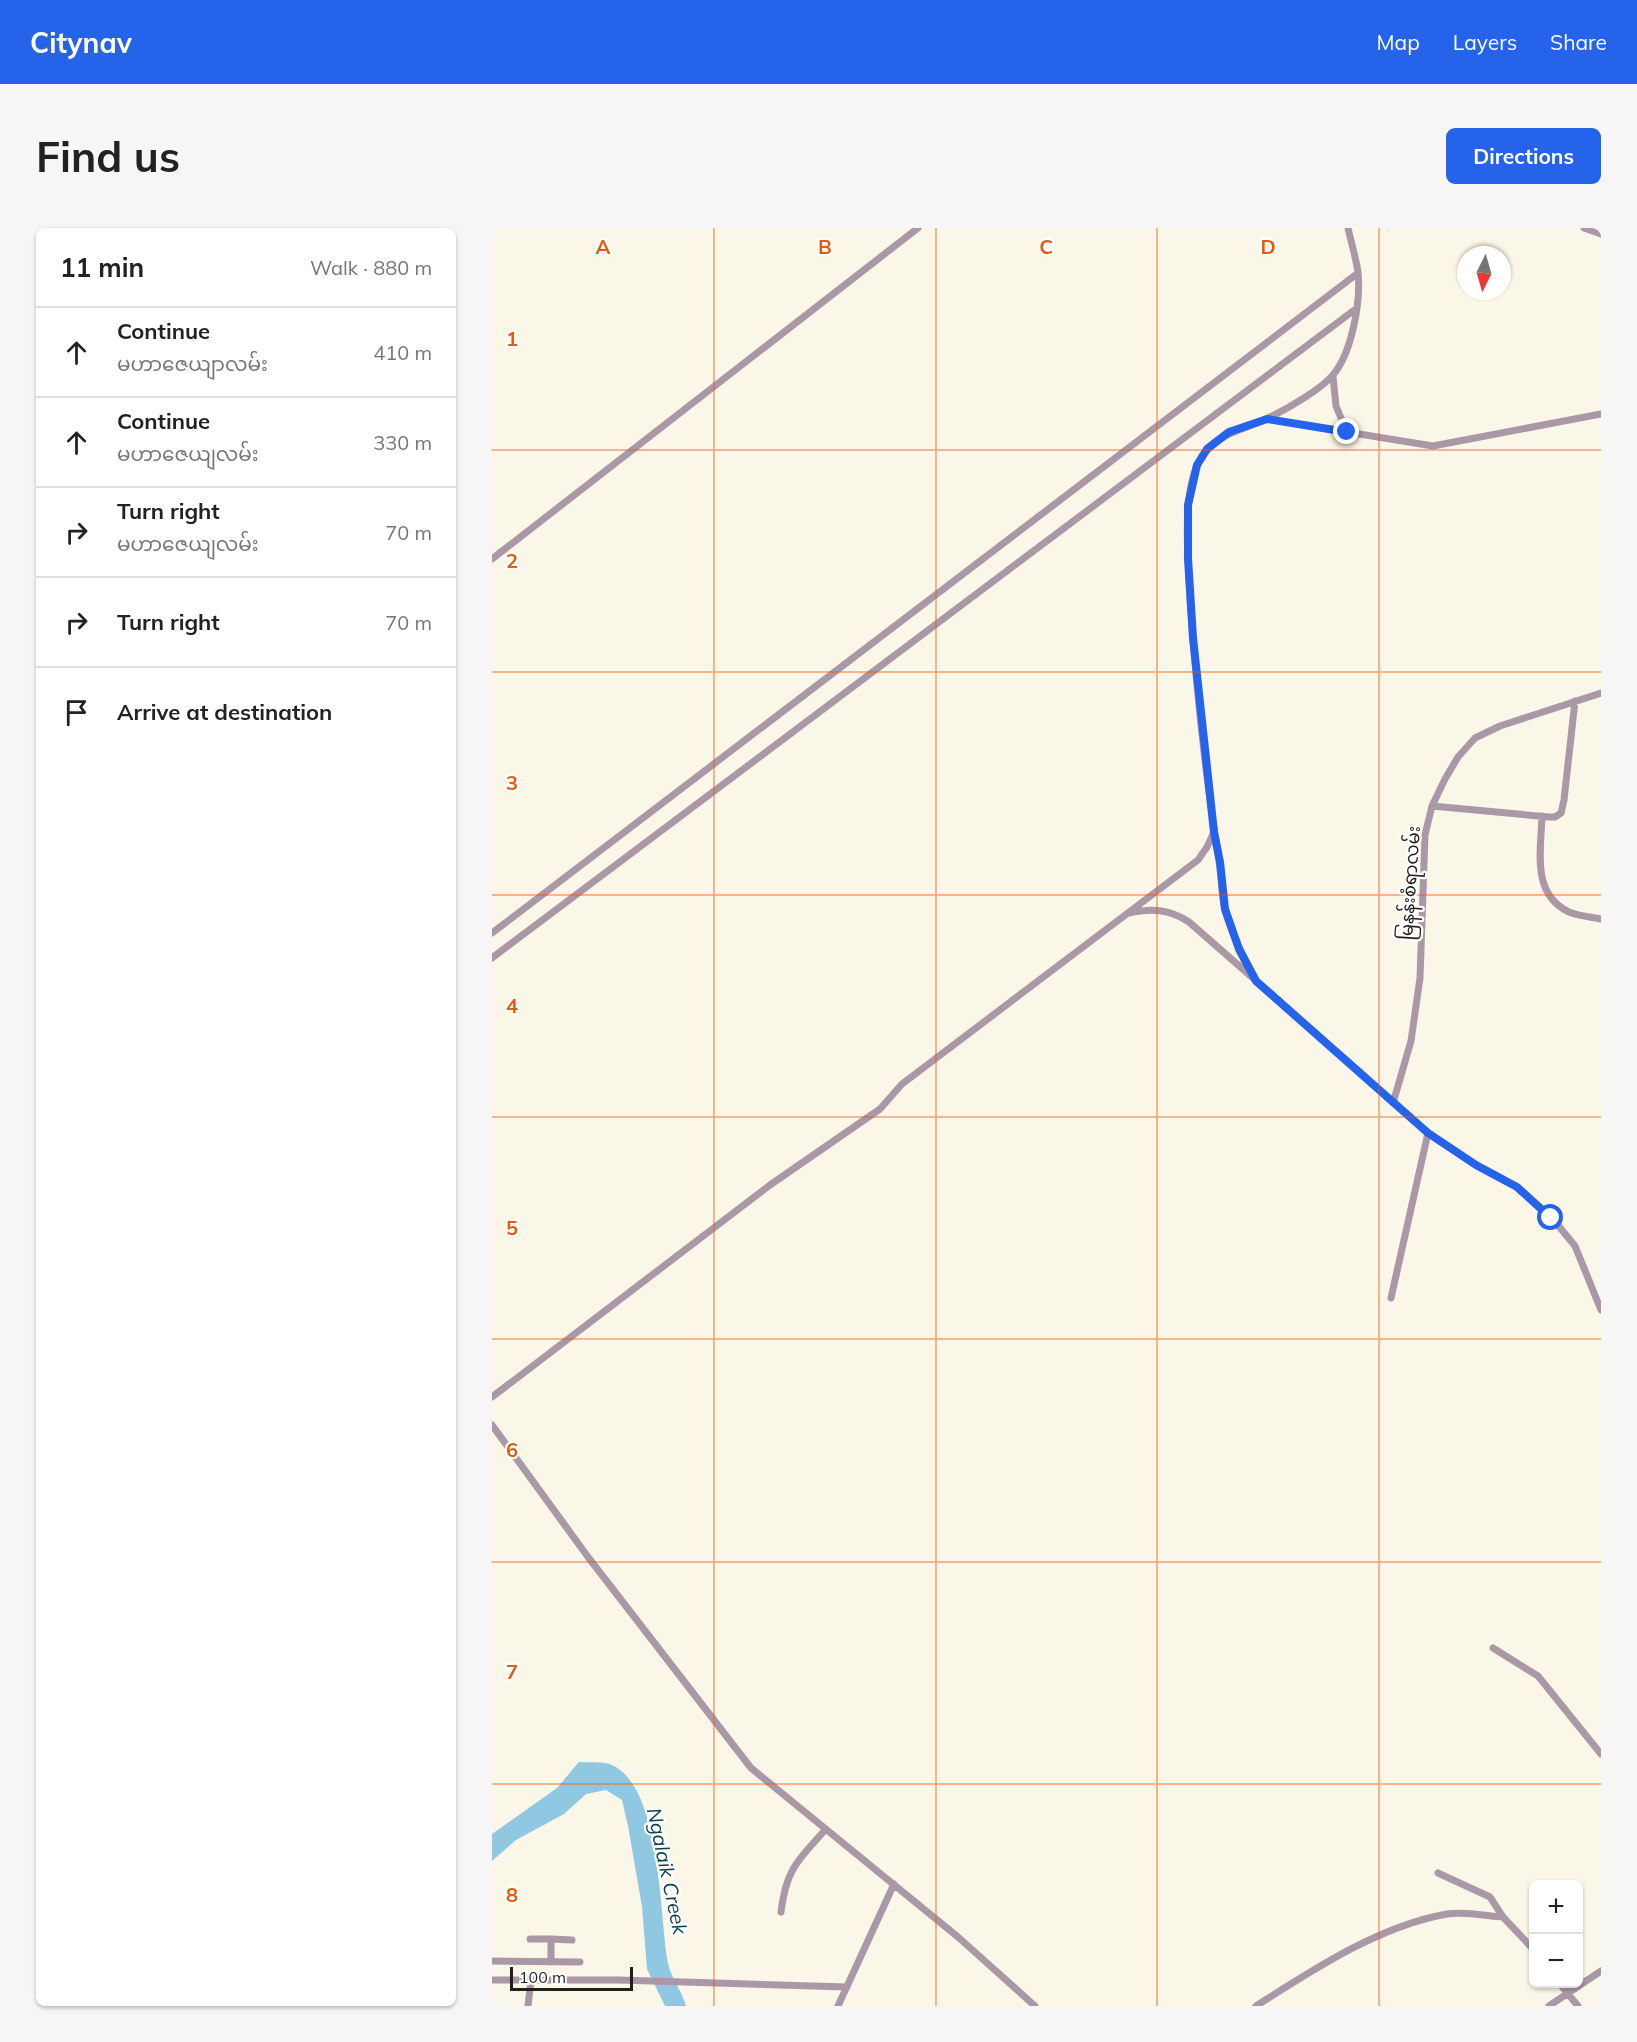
<!DOCTYPE html>
<html lang="en">
<head>
<meta charset="utf-8">
<style>
	body { margin:0; font-family:Mulish,"Noto Sans Myanmar",sans-serif; background:#f6f6f6; color:#222 }
	.controls { position:absolute; right:18px; bottom:18px; display:grid; overflow:hidden; border-radius:9px; box-shadow:0 2px 4px #0004 }
	.controls button { width:54px; height:54px; display:grid; place-items:center; padding:0; border:0; border-bottom:2px solid #e0e0e0; background:#fff; color:#222; font:30px sans-serif }
	.compass { position:absolute; left:965px; top:18px; width:54px; height:54px; border-radius:50%; background:#fff; box-shadow:0 2px 4px #0004; rotate:185deg }
	.scale { position:absolute; left:18px; bottom:15px; width:123px; box-sizing:border-box; padding-left:6px; border:3px solid #201f19; border-top:0; font-size:16px; line-height:21px; white-space:nowrap; color:#201f19; -webkit-text-stroke:4px #fff; paint-order:stroke }
	.stop { position:absolute; width:18px; height:18px; margin:-14px; border:4px solid #2563eb; border-radius:50%; background:#fff }
	.stop.end { background:#2563eb; border-color:#fff; box-shadow:0 2px 6px #0008 }
	.list { margin:0; padding:0; list-style:none }
	h2 { display:flex; justify-content:space-between; align-items:center; height:78px; margin:0; padding:0 24px; font-size:26px }
	h2 small { font-size:20px; font-weight:400; color:#767676 }
	.list li { display:grid; grid-template-columns:39px 1fr auto; gap:18px; align-items:center; box-sizing:border-box; height:90px; padding:0 24px; border-top:2px solid #e0e0e0 }
	.list b { display:block; font-size:22px; white-space:nowrap }
	.list p { margin:0; font-size:20px; white-space:nowrap; color:#767676 }
	.list em { font-size:20px; font-style:normal; color:#767676 }
	.icon { flex:none; width:33px; height:33px; fill:none; stroke:currentColor; stroke-width:2; stroke-linecap:round; stroke-linejoin:round }
	.map { position:relative; flex:none; width:1109px; height:1778px; overflow:hidden; border-radius:9px }
	header { display:flex; align-items:center; gap:36px; box-sizing:border-box; height:84px; padding:0 30px; background:#2563eb; color:#fff }
	header strong { font-size:28px }
	nav { display:flex; gap:33px; margin-inline-start:auto; font-size:21px }
	.intro { display:flex; align-items:center; justify-content:space-between; box-sizing:border-box; height:144px; padding:0 36px }
	h1 { margin:0; font-size:42px }
	.button { padding:15px 27px; border-radius:9px; background:#2563eb; color:#fff; font-size:21px; font-weight:700 }
	main { display:flex; gap:36px; padding:0 36px }
	aside { flex:1; background:#fff; border-radius:9px; box-shadow:0 2px 4px #0004 }
	.map>svg:first-child { display:block }
</style>
</head>
<body>
<header>
<strong>Citynav</strong>
<nav><a>Map</a><a>Layers</a><a>Share</a></nav>
</header>
<div class="intro"><h1>Find us</h1><a class="button">Directions</a></div>
<main>
<aside>
<h2>11 min<small>Walk · 880 m</small></h2>
<ul class="list">
<li><svg class="icon" aria-label="ahead" viewBox="0 0 24 24"><path d="M12 20V5M6 11l6-6 6 6"/></svg><div><b>Continue</b><p>မဟာဇေယျာလမ်း</p></div><em>410 m</em></li>
<li><svg class="icon" aria-label="ahead" viewBox="0 0 24 24"><path d="M12 20V5M6 11l6-6 6 6"/></svg><div><b>Continue</b><p>မဟာဇေယျလမ်း</p></div><em>330 m</em></li>
<li><svg class="icon" aria-label="right" viewBox="0 0 24 24"><path d="M7 20v-9h11M14 6l5 5-5 5"/></svg><div><b>Turn right</b><p>မဟာဇေယျလမ်း</p></div><em>70 m</em></li>
<li><svg class="icon" aria-label="right" viewBox="0 0 24 24"><path d="M7 20v-9h11M14 6l5 5-5 5"/></svg><div><b>Turn right</b></div><em>70 m</em></li>
<li><svg class="icon" aria-label="arrive" viewBox="0 0 24 24"><path d="M6 21V4h12l-3 4 3 4H6"/></svg><div><b>Arrive at destination</b></div></li>
</ul>
</aside>
<div class="map">
<svg width="1109" height="1778" viewBox="0 0 1109 1778">
	<rect width="100%" height="100%" fill="#fbf7e8"/>
	<path fill="#90c8e2" d="M87,1534C97,1535 111,1533 120,1537C170,1560 167,1687 176,1735C179,1750 190,1763 194,1778H173L155,1741L150,1679L136,1598L130,1572L114,1562L94,1566L72,1586L24,1612L0,1633V1606L65,1560Z"/>
	<g fill="none" stroke-linecap="round" stroke-linejoin="round">
		<path stroke="#aa98a7" stroke-width="7" d="M856,0C859,14 864,30 866,44C869,73 860,126 840,148C828,162 793,182 776,190C747,205 723,203 706,236C690,267 696,335 698,371C704,458 713,546 727,633C730,649 729,667 733,682C740,707 752,730 764,753L936,905L984,937L1025,959L1060,990L1083,1018L1109,1082
			M1092,0L1109,6
			M841,148L844,178L855,204
			M775,191L941,218L1109,186
			M0,331L426,0
			M940,578L1057,589H1063L1069,585L1072,572L1083,473
			M1050,588C1049,622 1039,666 1077,684C1087,688 1099,689 1109,691
			M637,685C660,680 677,681 697,694L761,750
			M0,705L866,45
			M0,730L865,80
			M901,875L919,813L928,750L933,607L940,578L953,551L966,529L983,510L1008,498L1109,465
			M899,1070L936,905
			M0,1169L278,957L388,881L410,856L706,632L715,619L722,604
			M0,1197L96,1329L259,1540L466,1709L543,1778
			M1001,1420L1046,1448L1109,1526
			M946,1645L998,1669L1011,1689
			M289,1684C294,1641 306,1632 334,1601
			M38,1711H59
			M0,1733L88,1734
			M59,1734V1711L80,1712
			M0,1752H127L355,1759
			M1068,1756L1086,1778
			M36,1778L39,1752
			M346,1778L402,1656
			M764,1778C822,1741 887,1698 955,1686C973,1683 994,1688 1011,1689L1042,1722
			M1057,1778L1109,1743"/>
	</g>
	<g fill="none" stroke-linecap="round" stroke-linejoin="round">
		<path stroke="#2563eb" stroke-width="8" d="M855,204L775,191L737,204L715,221L705,237L696,277V330L701,410L722,604L728,634L733,681L747,721L764,753L936,905L984,937L1025,959L1059,990"/>
	</g>
	<path fill="none" stroke="#e8590c" stroke-width="1.5" stroke-opacity="0.55" d="M222,0V1778M444,0V1778M665,0V1778M887,0V1778M0,222H1109M0,444H1109M0,667H1109M0,889H1109M0,1111H1109M0,1334H1109M0,1556H1109"/>
	<g text-anchor="middle" stroke-width="4.5" stroke-linejoin="round" paint-order="stroke">
		<g font-size="18" fill="#201f19" stroke="#fff">
			<text transform="translate(918 655) rotate(-86)" y="6">မြနန်းစံရာလမ်း</text>
		</g>
		<g font-size="20" font-style="italic" fill="#0f4052" stroke="#fff">
			<text transform="translate(175 1643) rotate(78)" y="7">Ngalaik Creek</text>
		</g>
	</g>
	<g font-size="20" text-anchor="middle" font-weight="bold" fill="#e8590c" stroke="#fff" stroke-width="4.5" stroke-linejoin="round" paint-order="stroke">
		<text x="111" y="26">A</text>
		<text x="333" y="26">B</text>
		<text x="554" y="26">C</text>
		<text x="776" y="26">D</text>
		<text x="20" y="118">1</text>
		<text x="20" y="340">2</text>
		<text x="20" y="562">3</text>
		<text x="20" y="785">4</text>
		<text x="20" y="1007">5</text>
		<text x="20" y="1229">6</text>
		<text x="20" y="1451">7</text>
		<text x="20" y="1674">8</text>
	</g>
</svg>
<div class="controls">
<button>+</button>
<button>−</button>
</div>
<svg class="compass" viewBox="-18 -18 36 36"><path d="M0-13l5 13h-10z" fill="#e53935"/><path d="M0 13l5-13h-10z" fill="#767676"/></svg>
<div class="scale">100 m</div>
<div class="stop" style="left:1059px;top:990px"></div>
<div class="stop end" style="left:855px;top:204px"></div>
</div>
</main>
</body>
</html>
